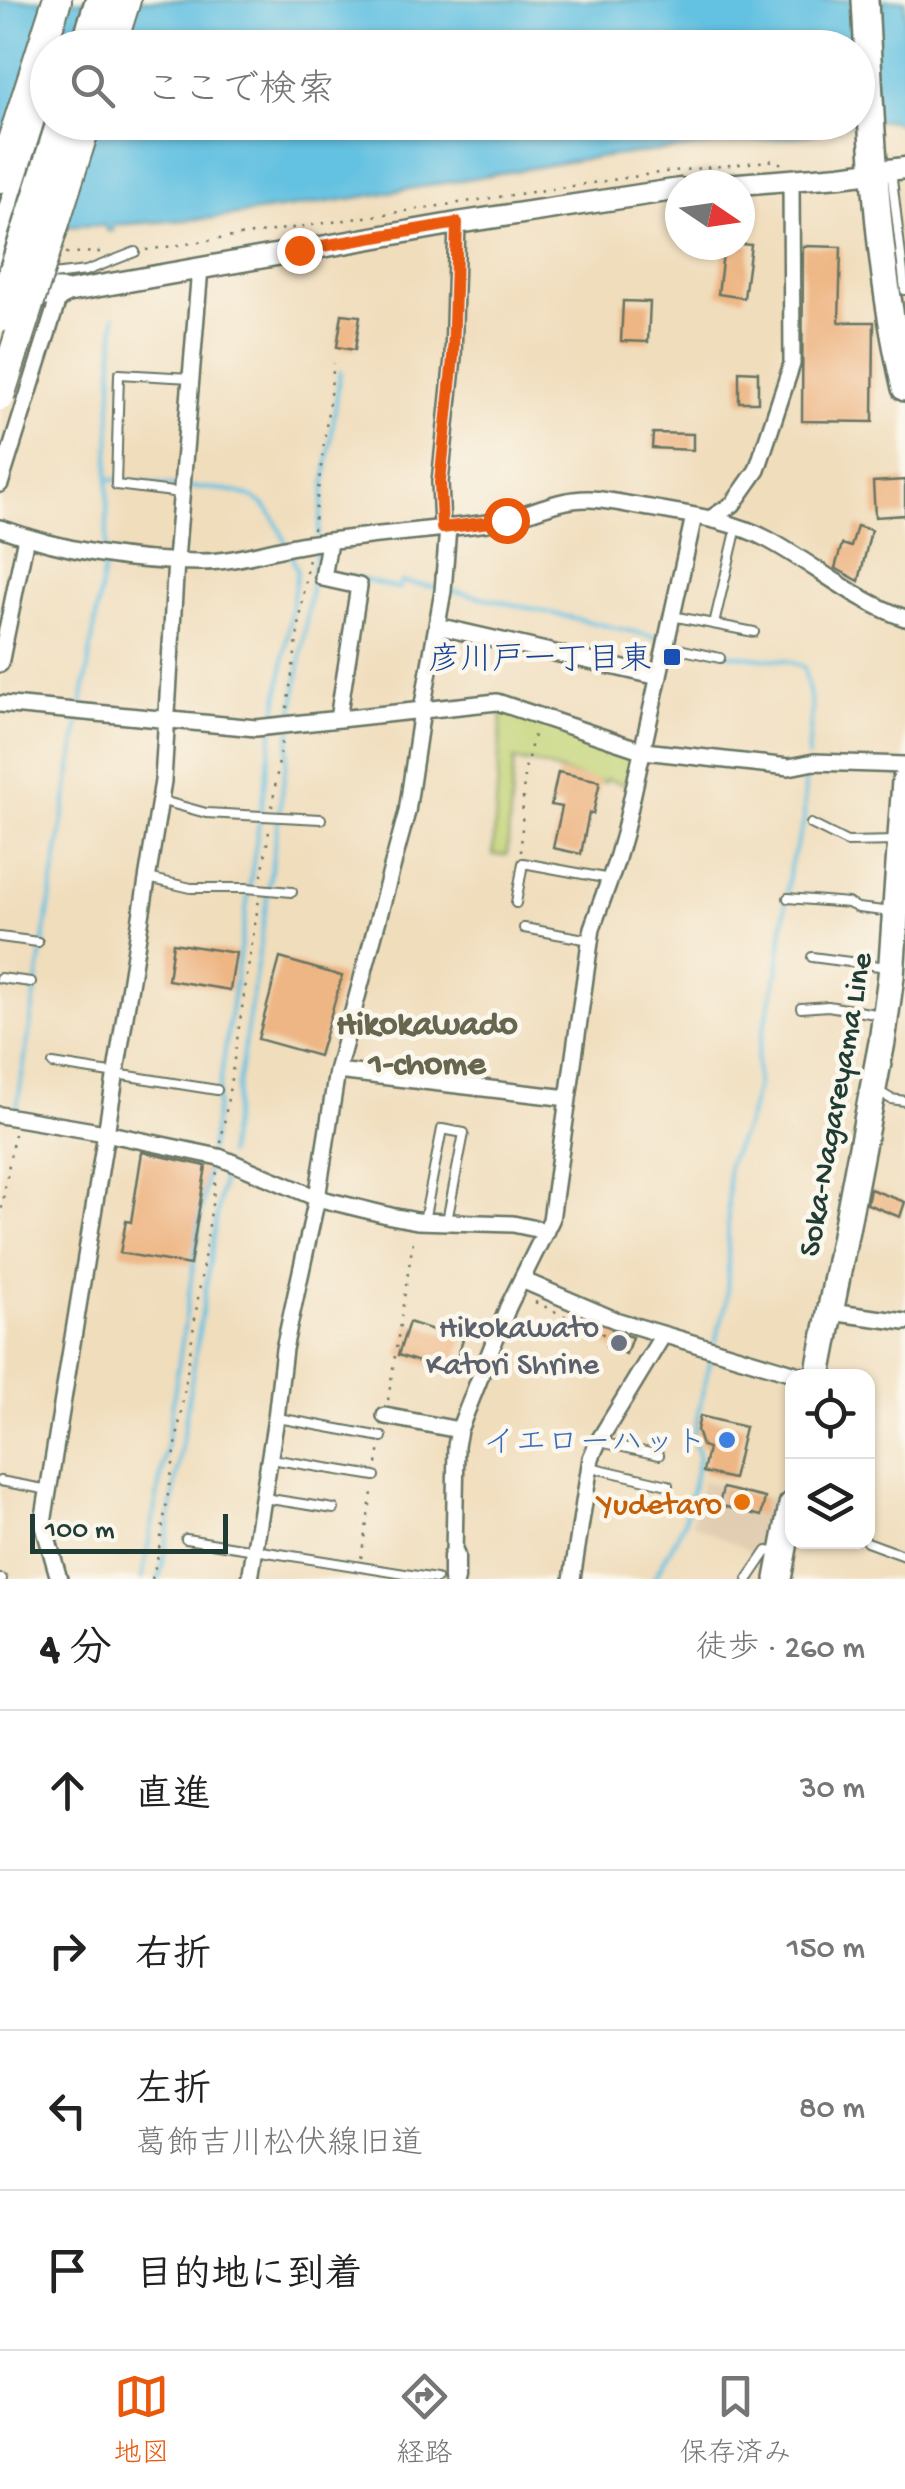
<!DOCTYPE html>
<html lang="ja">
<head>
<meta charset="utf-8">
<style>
	body { margin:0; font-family:"Gochi Hand","Klee One",sans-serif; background:#f6f6f6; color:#222 }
	.controls { position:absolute; right:30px; bottom:30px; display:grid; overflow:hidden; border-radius:20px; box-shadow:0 2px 8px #0004 }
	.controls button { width:90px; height:90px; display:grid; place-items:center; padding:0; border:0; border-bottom:2px solid #e0e0e0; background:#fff; color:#222; font:50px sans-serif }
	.compass { position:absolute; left:665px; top:170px; width:90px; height:90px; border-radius:50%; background:#fff; box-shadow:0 2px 8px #0004; rotate:103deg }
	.scale { position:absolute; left:30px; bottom:25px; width:198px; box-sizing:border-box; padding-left:10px; border:5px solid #1f3d34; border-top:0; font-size:28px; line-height:35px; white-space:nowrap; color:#1f3d34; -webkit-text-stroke:8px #fbf7ec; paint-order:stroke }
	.stop { position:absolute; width:30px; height:30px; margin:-22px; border:8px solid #ea580c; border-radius:50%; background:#fff }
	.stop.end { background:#ea580c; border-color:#fff; box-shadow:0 2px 10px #0008 }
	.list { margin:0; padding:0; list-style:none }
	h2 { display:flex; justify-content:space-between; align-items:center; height:130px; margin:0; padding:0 40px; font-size:42px }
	h2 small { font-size:32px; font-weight:400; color:#767676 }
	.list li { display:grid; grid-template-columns:65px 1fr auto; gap:30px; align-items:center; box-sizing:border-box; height:160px; padding:0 40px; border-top:2px solid #e0e0e0 }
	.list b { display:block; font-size:38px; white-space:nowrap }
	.list p { margin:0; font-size:32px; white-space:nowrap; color:#767676 }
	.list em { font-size:32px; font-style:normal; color:#767676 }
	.icon { flex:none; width:55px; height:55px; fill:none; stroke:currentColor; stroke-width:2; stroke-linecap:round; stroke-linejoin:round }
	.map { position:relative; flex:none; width:905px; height:1579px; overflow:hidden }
	.search { position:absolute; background:#fff; box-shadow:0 2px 8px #0004; left:30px; right:30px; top:30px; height:110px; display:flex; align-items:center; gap:25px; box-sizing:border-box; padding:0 35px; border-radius:55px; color:#767676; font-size:38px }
	.sheet { height:770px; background:#fff }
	nav { display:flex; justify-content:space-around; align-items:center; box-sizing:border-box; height:140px; border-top:2px solid #e0e0e0; background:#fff; font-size:28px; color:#767676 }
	nav a { display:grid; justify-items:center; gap:5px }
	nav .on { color:#ea580c }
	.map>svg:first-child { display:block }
</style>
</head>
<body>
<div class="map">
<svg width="905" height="1579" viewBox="0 0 905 1579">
	<rect width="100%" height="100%" fill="#fbf7ec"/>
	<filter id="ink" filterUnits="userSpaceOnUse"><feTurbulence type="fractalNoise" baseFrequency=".01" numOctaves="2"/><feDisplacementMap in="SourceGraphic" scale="20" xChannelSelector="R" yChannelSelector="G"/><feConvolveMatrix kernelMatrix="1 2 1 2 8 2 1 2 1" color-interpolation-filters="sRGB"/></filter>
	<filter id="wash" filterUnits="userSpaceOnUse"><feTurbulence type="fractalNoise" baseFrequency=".0048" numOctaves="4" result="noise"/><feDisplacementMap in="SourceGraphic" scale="40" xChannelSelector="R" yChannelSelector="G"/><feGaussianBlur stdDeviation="2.25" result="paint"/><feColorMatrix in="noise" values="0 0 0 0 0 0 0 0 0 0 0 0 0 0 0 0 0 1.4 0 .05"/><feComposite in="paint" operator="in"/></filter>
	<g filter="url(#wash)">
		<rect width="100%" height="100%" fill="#f0ddbc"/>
		<path fill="#e1ceb2" d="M702,1481L779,1501L770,1535L756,1554L692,1524Z"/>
		<path fill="#c2d376" stroke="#708855" stroke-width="2.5" d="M502,709L629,751L632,757L626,785L606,779L605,783L598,781L597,783L528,761L527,763L514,760L507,855H493Z"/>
		<path fill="#63c1e1" stroke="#417f8a" stroke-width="2.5" fill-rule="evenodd" d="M0,0H905V123L899,124L889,120L834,125L809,135L584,159L356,198L215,218L114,225L113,231H107L104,225L0,229ZM48,48H858V122H48Z"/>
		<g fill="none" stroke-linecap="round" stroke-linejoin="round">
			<path stroke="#63c1e1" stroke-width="4" d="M115,316L108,479L177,486
				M186,487C211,489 248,488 266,507C275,517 281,532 286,544
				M318,536L340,372
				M106,552L108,481
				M352,577L399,589L401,582L441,588
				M450,590L660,638
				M669,641L734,655L788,661L804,667L812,707L808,757
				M82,705L105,561
				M292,719L317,546
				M275,720L297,570L290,552
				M16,1114L80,714
				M210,1150L273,729
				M227,1154L260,947L291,729
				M715,1342L726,1305L728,1276V1164L748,1120L757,1085V1058L778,970L790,866L804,821L805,775
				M142,1579L167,1442L209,1159
				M159,1579L163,1563L225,1164
				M654,1579L684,1523L699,1458L693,1436L712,1351"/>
		</g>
		<g id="blocks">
			<path fill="#eeb684" d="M740,244L751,245L744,298L718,294L724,245Z
				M803,246L841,247L839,322H874L873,422L802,421Z
				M623,301L650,302L648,342L621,341Z
				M342,314L360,316L355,350L337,347Z
				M739,371L758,372V402H739Z
				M653,433L693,434V450L652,448Z
				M905,480V515L875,517L873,482Z
				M857,526L871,530L859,581L835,568L842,544L851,547Z
				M558,772L600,781L593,814L589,813L581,854L553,848L562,807L551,805Z
				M173,943L236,953L230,990L168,980Z
				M280,958L342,976L319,1056L258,1039Z
				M142,1152L206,1166L190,1265L120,1253L126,1221L131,1222Z
				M870,1189L905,1202L900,1217L867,1204Z
				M409,1322L463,1340L452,1373L398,1355Z
				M612,1331L632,1337L626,1354L606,1346Z
				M700,1416L745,1427L733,1479L703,1472L708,1448L702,1446L697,1430Z
				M723,1488L765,1498L761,1516L719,1505Z"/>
		</g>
	</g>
	<g filter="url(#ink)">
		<use href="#blocks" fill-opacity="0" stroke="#687564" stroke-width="2.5"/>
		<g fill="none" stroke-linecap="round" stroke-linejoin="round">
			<defs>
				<path id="service" d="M891,170L905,290
					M44,276L86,271L135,252
					M181,493L116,485L119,374L191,378
					M672,616L754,632
					M714,624L737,527
					M665,646L720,658
					M159,800L206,813L321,819
					M811,824L847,842L897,841
					M148,878L191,888H246L292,892
					M788,898L848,903L858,908L892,912
					M516,903L523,863L610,879
					M524,928L590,940
					M0,937L38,942
					M812,957L887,967
					M0,978L31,982
					M801,1008L828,1006L881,1015
					M53,1064L217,1090
					M878,1091L891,1099L905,1101
					M424,1221L442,1129L464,1133L447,1221
					M278,1418L382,1437
					M600,1442L659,1455
					M271,1459L375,1476
					M590,1467L668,1485
					M0,1481L49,1490
					M264,1498L334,1509
					M186,1539L436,1579
					M867,1542L905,1556
					M0,1579H2
					M748,1579L767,1551L779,1553"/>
				<path id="minor" d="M0,484L60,293
					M710,519L733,504L757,470L792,364L791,179
					M442,527L440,482L453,358L457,223
					M0,528C64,551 133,562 201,562C236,562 272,549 306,544C366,535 427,531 487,523C523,519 553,498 590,499C610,500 630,505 650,508C689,515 731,520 767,539C814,564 854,600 905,618
					M329,542L323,578L359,586L338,719
					M437,626L659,677
					M0,664L26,537
					M0,704L256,728L497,702L644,751L789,767L814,762L905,765
					M337,1071L568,1098
					M0,1115L105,1133L219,1157L317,1198L391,1216L417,1221L513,1224L546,1231
					M522,1280L615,1320L803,1376
					M830,1312L905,1322
					M385,1416L459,1430
					M454,1556L456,1446L459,1430L508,1307L551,1220L592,928L616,862L624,834L694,516
					M59,1579L43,1523L163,781L176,560L200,268
					M250,1579L276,1418L284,1349L317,1198L337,1071L407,812L422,710L443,591L448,527
					M572,1579L591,1458L598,1442L663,1335"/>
				<path id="tertiary" d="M726,185L840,176L905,168
					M60,293L457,223L680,189
					M454,1556V1579"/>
				<path id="primary" d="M865,0C872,131 875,260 905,388
					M15,293H60
					M818,1376L882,1042L891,976L905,781
					M778,1579L792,1505"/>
				<path id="trunk" d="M111,48L126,0
					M0,178L57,0"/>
				<path id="motorway" d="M86,48L101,0
					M0,253L48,104"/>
			</defs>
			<use href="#service" stroke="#687564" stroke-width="12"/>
			<use href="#minor" stroke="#687564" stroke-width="20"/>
			<use href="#tertiary" stroke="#687564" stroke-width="25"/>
			<use href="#primary" stroke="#687564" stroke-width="30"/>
			<use href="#trunk" stroke="#687564" stroke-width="32"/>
			<use href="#motorway" stroke="#687564" stroke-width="35"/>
			<path stroke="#687564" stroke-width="2.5" stroke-dasharray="2.5 8" stroke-linecap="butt" d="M146,250L665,172L777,160L781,164
				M66,253L103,252
				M313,530L334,363
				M287,708L309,558
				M272,807L282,741
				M521,852L524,773L535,731
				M262,876L270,825
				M221,1143L259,899
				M0,1219L14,1134
				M535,1302L607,1336
				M388,1400L414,1235
				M377,1464L380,1447
				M361,1558L373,1487
				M152,1579L158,1555L176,1446L217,1171"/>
			<use href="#service" stroke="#fff" stroke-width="8"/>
			<use href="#minor" stroke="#fff" stroke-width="15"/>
			<use href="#tertiary" stroke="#fff" stroke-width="20"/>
			<use href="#primary" stroke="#fff" stroke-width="25"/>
			<use href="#trunk" stroke="#fff" stroke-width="28"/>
			<use href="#motorway" stroke="#fff" stroke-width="30"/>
			<defs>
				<path id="trunk-bridge" d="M0,396L87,122"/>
				<path id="motorway-bridge" d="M0,317L62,122"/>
			</defs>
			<use href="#trunk-bridge" stroke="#687564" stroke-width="32" stroke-linecap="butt"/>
			<use href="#motorway-bridge" stroke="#687564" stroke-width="35" stroke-linecap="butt"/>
			<use href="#trunk-bridge" stroke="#fff" stroke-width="28"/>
			<use href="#motorway-bridge" stroke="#fff" stroke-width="30"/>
		</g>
	</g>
	<g fill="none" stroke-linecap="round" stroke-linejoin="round" filter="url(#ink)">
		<path stroke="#ea580c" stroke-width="12" d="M299,250L457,223L453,358L440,482L442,528L506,520"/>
	</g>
	<rect fill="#1a4fb4" stroke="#fbf7ec" stroke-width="4" x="662" y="647" width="20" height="20" rx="5"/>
	<circle fill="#6b7280" stroke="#fbf7ec" stroke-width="4" cx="619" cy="1343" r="10"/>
	<circle fill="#3f7fe0" stroke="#fbf7ec" stroke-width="4" cx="727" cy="1440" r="10"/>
	<circle fill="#e8710a" stroke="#fbf7ec" stroke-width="4" cx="742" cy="1502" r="10"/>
	<g text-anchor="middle" stroke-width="9" stroke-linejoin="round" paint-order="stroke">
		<g font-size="32" fill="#164399" stroke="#fbf7ec" text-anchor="end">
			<text x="652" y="668">彦川戸一丁目東</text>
		</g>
		<g font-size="32" fill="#1f3d34" stroke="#fbf7ec">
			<text transform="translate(833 1104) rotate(-80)" y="11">Soka-Nagareyama Line</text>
		</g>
		<g font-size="32" fill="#5b616d" stroke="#fbf7ec" text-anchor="end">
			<text x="599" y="1336">Hikokawato<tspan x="599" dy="37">Katori Shrine</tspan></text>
		</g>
		<g font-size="32" fill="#366cbe" stroke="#fbf7ec" text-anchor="end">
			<text x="707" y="1451">イエローハット</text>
		</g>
		<g font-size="32" fill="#c56008" stroke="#fbf7ec" text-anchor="end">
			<text x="722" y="1513">Yudetaro</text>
		</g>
		<g font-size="35" font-weight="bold" fill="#676750" stroke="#fbf7ec">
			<text x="427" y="1033">Hikokawado<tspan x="427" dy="40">1-chome</tspan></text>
		</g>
	</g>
</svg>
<div class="controls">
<button><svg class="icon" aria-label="locate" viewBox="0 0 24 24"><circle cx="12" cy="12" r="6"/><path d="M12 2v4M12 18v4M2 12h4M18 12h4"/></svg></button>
<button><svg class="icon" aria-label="layers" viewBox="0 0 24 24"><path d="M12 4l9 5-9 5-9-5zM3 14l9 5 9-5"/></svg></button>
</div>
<svg class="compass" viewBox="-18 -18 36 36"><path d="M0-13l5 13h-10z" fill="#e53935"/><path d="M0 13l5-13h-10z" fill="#767676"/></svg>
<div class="scale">100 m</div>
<div class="stop" style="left:506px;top:520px"></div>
<div class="stop end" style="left:299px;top:250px"></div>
<div class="search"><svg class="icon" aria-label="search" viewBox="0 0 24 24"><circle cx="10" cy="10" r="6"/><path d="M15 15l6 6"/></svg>ここで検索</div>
</div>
<section class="sheet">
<h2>4 分<small>徒歩 · 260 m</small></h2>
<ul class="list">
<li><svg class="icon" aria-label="ahead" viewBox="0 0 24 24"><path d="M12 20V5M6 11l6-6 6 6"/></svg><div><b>直進</b></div><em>30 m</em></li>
<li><svg class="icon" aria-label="right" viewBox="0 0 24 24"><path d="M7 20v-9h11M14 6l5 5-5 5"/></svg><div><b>右折</b></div><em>150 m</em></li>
<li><svg class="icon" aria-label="left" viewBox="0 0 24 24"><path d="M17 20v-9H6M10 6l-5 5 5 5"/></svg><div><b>左折</b><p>葛飾吉川松伏線旧道</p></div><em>80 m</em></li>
<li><svg class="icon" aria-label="arrive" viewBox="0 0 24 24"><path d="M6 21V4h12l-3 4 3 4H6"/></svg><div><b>目的地に到着</b></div></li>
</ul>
</section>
<nav>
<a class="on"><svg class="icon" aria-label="map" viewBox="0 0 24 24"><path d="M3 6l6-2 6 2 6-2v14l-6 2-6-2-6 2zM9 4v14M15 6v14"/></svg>地図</a>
<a><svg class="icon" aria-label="directions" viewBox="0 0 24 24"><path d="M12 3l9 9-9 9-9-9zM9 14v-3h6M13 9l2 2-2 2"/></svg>経路</a>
<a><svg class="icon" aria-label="saved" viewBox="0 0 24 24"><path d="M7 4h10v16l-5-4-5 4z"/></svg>保存済み</a>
</nav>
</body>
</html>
